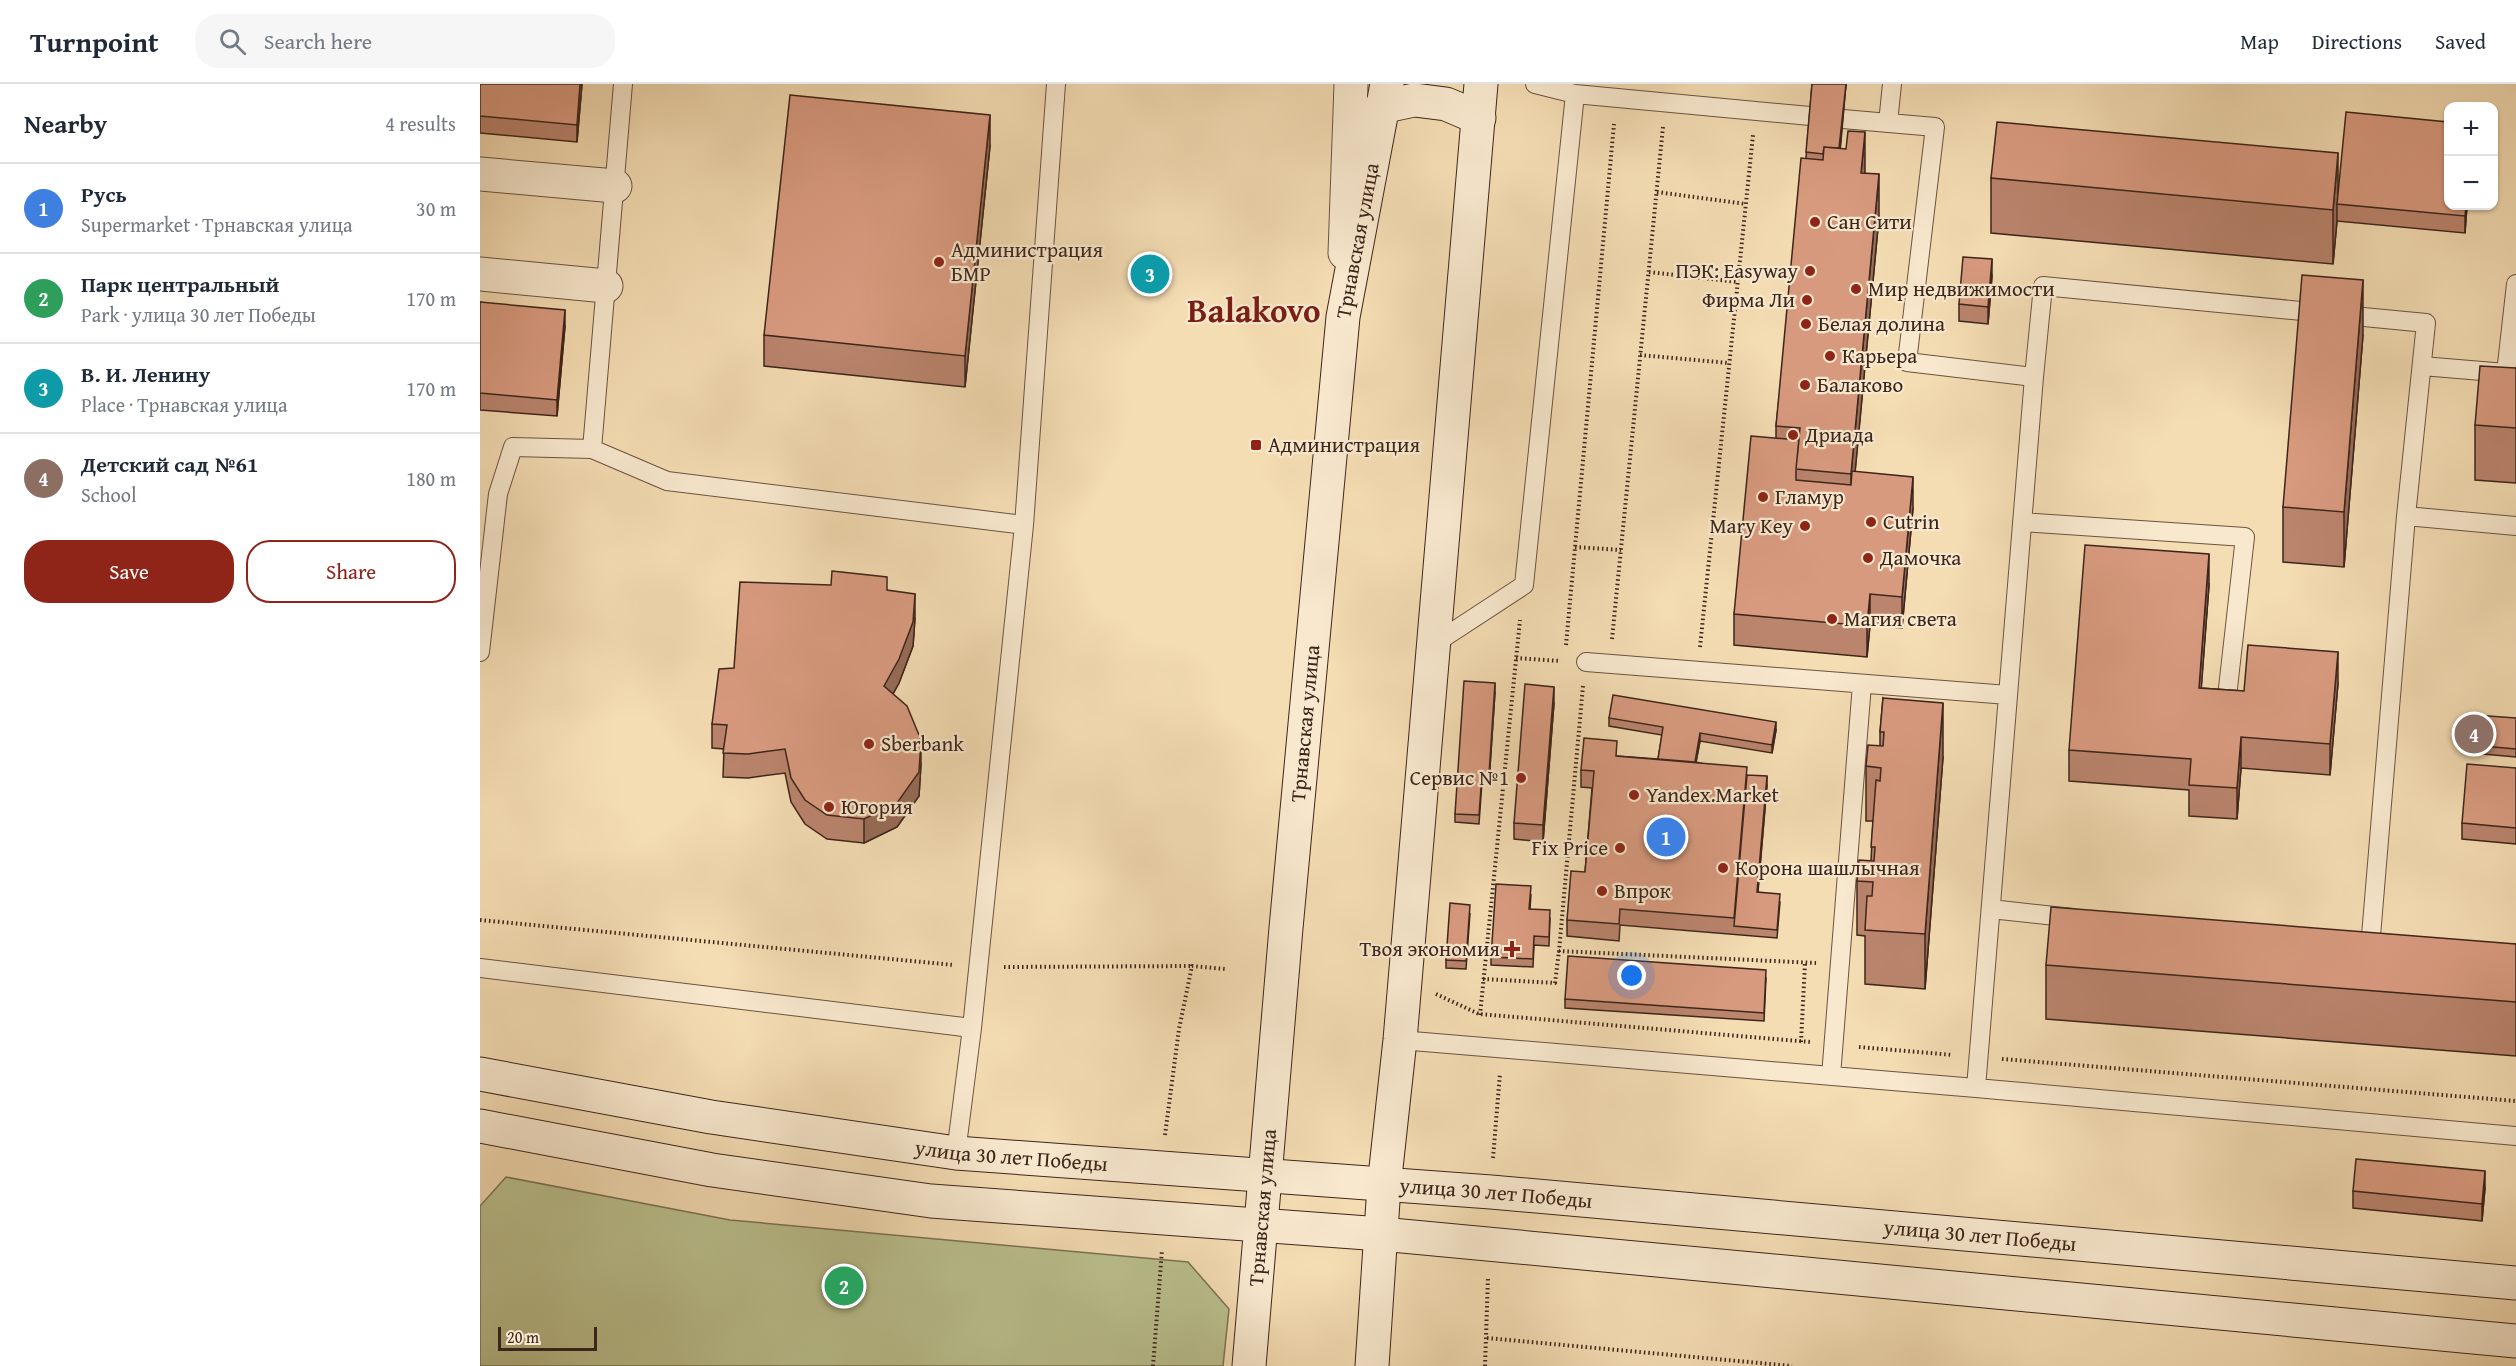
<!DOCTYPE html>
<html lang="en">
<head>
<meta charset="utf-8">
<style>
	body { margin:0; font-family:"Gentium Book Plus",serif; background:#f6f6f7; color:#1f2937 }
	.controls { position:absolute; right:18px; top:18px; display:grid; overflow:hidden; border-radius:12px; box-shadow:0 2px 4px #0004 }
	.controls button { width:54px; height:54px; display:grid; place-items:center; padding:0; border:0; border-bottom:2px solid #e0e1e3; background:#fff; color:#1f2937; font:30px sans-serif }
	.scale { position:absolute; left:18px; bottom:15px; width:99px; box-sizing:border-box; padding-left:6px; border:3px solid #3d251b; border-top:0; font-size:16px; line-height:21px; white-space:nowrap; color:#3d251b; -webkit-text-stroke:4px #f8e8ce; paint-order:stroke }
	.you { position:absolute; left:1152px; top:892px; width:21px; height:21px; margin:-15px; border:4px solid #fff; border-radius:50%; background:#1a73e8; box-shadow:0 0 0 9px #1a73e833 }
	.badge { display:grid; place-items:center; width:39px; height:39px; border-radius:50%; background:#8f2418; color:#fff; font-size:20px; font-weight:700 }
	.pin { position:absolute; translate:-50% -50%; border:3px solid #fff; box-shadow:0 2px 6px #0006 }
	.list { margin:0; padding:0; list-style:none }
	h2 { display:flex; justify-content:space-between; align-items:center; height:78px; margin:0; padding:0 24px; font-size:26px }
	h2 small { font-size:20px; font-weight:400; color:#747a83 }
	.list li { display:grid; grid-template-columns:39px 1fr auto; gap:18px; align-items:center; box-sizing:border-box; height:90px; padding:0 24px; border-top:2px solid #e0e1e3 }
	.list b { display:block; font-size:22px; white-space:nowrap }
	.list p { margin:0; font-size:20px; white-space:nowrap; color:#747a83 }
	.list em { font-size:20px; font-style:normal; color:#747a83 }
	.actions { display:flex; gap:12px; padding:18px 24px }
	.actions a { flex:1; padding:14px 0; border:2px solid #8f2418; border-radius:24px; text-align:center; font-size:21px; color:#8f2418 }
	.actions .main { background:#8f2418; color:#fff }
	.icon { flex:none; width:33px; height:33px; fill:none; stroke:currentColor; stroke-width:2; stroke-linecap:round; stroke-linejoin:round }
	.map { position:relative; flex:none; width:2036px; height:1282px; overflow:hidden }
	header { display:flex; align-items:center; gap:36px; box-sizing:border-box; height:84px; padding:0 30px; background:#fff; border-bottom:2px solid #e0e1e3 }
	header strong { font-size:28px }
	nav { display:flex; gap:33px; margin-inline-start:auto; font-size:21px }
	.search { width:420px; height:54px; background:#f6f6f7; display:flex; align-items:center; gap:15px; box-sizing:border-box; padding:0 21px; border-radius:24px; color:#747a83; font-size:22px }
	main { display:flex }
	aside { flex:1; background:#fff }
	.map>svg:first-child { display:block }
</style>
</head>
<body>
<header>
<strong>Turnpoint</strong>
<div class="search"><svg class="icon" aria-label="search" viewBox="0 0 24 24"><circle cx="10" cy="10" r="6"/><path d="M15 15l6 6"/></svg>Search here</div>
<nav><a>Map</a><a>Directions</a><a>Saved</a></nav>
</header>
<main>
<aside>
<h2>Nearby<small>4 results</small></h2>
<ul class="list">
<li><span class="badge" style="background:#3f7fe0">1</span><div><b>Русь</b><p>Supermarket · Трнавская улица</p></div><em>30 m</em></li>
<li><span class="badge" style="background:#2e9e5b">2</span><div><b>Парк центральный</b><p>Park · улица 30 лет Победы</p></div><em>170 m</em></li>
<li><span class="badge" style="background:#0f9aa8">3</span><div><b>В. И. Ленину</b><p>Place · Трнавская улица</p></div><em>170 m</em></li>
<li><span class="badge" style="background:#8d6e63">4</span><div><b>Детский сад №61</b><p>School</p></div><em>180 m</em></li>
</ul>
<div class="actions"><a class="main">Save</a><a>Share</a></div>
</aside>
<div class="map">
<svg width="2036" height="1282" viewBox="0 0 2036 1282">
	<rect width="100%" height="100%" fill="#f4dcb3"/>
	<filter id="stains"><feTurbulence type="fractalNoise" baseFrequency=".00333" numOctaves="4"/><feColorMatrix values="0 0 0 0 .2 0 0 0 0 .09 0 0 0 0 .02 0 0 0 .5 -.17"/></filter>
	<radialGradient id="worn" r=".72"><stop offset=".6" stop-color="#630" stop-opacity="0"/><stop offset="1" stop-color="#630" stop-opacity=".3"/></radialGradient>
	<path fill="#bac08e" stroke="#7c7254" stroke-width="1.5" d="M26,1093L250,1136L708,1178L749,1225L743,1282H0V1122Z"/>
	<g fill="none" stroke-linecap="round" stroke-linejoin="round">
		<defs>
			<path id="service" d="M1095,10L1330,32
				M1363,35L1455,43L1427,278L1554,293L1496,1004
				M1408,39L1412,0
				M1942,282L2026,289L2036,200
				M1554,293L1563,202L1946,239L1926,432
				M112,365L187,397L544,441
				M1542,438L1765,453L1748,604
				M954,560L1044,501L1095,10L1055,0
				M0,568L18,410L33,363L112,365L143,0
				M1106,578L1528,611
				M1511,825L1593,834
				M1890,864L1926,432L2036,442
				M0,884L492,944
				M920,956L1496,1004L2036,1052
				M1351,992L1382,600
				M476,1069L492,944L544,441L576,0"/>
			<path id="minor" d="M0,90L135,102
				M865,169L871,0
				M0,190L126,202"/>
			<g id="secondary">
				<path d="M901,23L934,16L966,20L999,34"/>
				<path id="s1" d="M0,990L231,1033L476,1069L1011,1108L2036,1199"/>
				<path d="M0,1042L232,1086L451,1117L901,1150L2036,1257"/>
				<path id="s2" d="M769,1282L806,844L863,233L907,0"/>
				<path d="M892,1282L904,1102L920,956L1001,0"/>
			</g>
		</defs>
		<use href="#service" stroke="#6b5341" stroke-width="20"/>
		<use href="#minor" stroke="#6b5341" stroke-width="35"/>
		<use href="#secondary" stroke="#3d251b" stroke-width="35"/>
		<path stroke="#3d251b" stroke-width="4" stroke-dasharray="1.5 3" stroke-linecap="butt" d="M1177,108L1266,120
			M1169,188L1258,198
			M1160,271L1249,279
			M1095,463L1141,466
			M1132,555L1183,43
			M1086,561L1134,40
			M1220,563L1273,51
			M1036,574L1080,577
			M1103,602L1079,867L1336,879
			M0,836L474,881
			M524,883L712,882
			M1003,895L1075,899L1079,867
			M956,910L999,930L1330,958
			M1000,931L1040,536
			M1321,958L1325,879
			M1379,963L1473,971
			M1522,975L2036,1017
			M685,1051L699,945L712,882L745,885
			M1013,1074L1020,989
			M1007,1254L1312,1282
			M673,1282L682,1166
			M1005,1282L1008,1193"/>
		<use href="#service" stroke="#f8e8ce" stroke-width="18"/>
		<use href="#minor" stroke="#f8e8ce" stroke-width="33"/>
		<use href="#secondary" stroke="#f8e8ce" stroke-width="33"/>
	</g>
	<path fill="#ba846d" stroke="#3d251b" stroke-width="1.5" d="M0,0H102L97,58L0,49Z
		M1332,0H1366L1360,64L1385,89L1399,133L1375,387L1433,424L1422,544L1390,541L1387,573L1254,561V530L1296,354V342L1326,74Z
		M510,62L485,303L284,282V251Z
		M1511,94L1858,106L1987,122L1985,149L1857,137L1853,180L1511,149Z
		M1512,192L1508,240L1479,237V220Z
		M0,218L85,242L77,332L0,326Z
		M1883,251L1864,483L1803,478V423Z
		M2036,284V399L1995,396V341Z
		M1729,501L1721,604L1764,607L1858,599L1850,691L1761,684L1757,735L1709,732V706L1589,697V666Z
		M407,506L435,534L433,562L419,599L413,610L441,680L439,712L417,743L384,759L347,755L325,740L311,718L305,689L268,694L243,693L244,665L232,664V640L254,584Z
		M1015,608L1009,698H1002L999,740L975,738V730Z
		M1403,614L1463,673L1445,905L1385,900V852L1377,851V797L1391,777L1393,737H1386V682L1400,662V648Z
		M1074,619L1063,758L1034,755V739Z
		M1129,634L1296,646L1292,669L1220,657L1216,678L1267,691L1287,701L1278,808L1300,818L1297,854L1140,841L1139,857L1087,852V836L1105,788L1112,704L1101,703V686L1137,672L1178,675L1182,651L1129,642Z
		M2036,634V673L1992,669V661Z
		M2036,684V760L1982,755V739Z
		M1051,810L1050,825L1070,834L1069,862L1054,861L1053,883L1011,881V873Z
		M990,829L986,885L966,884V876Z
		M2036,860V972L1566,935V881Z
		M1286,894L1284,937L1085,924V915Z
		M2005,1104L2002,1137L1873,1124V1107Z"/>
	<path fill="#976c59" stroke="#3d251b" stroke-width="1.5" d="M100,0H102L97,58V41Z
		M1366,0L1359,80V71Z
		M510,31V62L485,303V272Z
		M1385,48V91L1381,89Z
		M1858,69V120H1857V137L1853,180V126Z
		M1399,90V133L1371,432V390Z
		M1986,122H1987L1985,149V132Z
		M1512,175V192L1508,240V223Z
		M1883,196V251L1864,483V428Z
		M85,226V242L77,332V316Z
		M1433,393V424L1422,544V513Z
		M1729,470V501L1719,635V604Z
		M435,510V534L433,562L419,599L404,626V602Z
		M1390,510V541L1387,573V542Z
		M1858,568V599L1850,691V660Z
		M1015,599V608L1009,698V690Z
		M1074,603V619L1063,758V741Z
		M1463,619V673L1445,905V850Z
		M1296,638V646L1292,669V661Z
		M1220,649V657L1213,694V686Z
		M1761,653V684L1757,735V704Z
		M441,656V680L439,712L417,743L384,759V735Z
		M1287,692V701L1277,816V808Z
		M2005,1087V1104L2002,1137V1120Z"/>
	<path fill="#d89a7f" stroke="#3d251b" stroke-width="1.5" d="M0,0H100L97,41L0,32Z
		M1332,0H1366L1359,64L1344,63L1343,70L1326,68Z
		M310,11L510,31L485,272L284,251Z
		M1866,28L1968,38V122H1986L1985,132L1857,120Z
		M1517,38L1858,69L1853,126L1511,94Z
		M1368,47L1385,48L1381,89L1399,90L1371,390L1316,385L1320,344L1296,342L1321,74L1343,76L1344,63L1366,65Z
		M1483,173L1512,175L1508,223L1479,220Z
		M1822,191L1883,196L1864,428L1803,423Z
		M0,218L85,226L77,316L0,309Z
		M2000,282L2036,284V344L1995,341Z
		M1271,352L1319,356L1316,385V396L1371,401L1372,387L1433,393L1422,513L1390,510L1387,542L1254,530Z
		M1605,461L1729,470L1719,604L1764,607L1768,561L1858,568L1850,660L1761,653L1757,704L1709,701L1711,675L1589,666Z
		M352,487L407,493V506L435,510L433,538L419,575L404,602L427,622L441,656L439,688L417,719L384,735L347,731L325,716L311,694L305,665L268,670L243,669L247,641L232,640L239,585L254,584L260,498L351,501Z
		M984,597L1015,599L1009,690H1002L999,731L975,730Z
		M1045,600L1074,603L1063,741L1034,739Z
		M1133,611L1296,638L1292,661L1220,649L1215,678L1178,675L1183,643L1129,634Z
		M1403,614L1463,619L1445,850L1385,846L1387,812H1392L1393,798L1377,797L1379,776L1394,777L1395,763H1391L1396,696L1400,697L1401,684L1386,682L1388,661L1403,662L1404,648H1400Z
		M1995,631L2036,634V665L1992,661Z
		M1104,654L1137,657L1136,672L1267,683L1254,834L1140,825L1139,840L1087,836L1091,787L1105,788L1114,687L1101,686Z
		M1987,680L2036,684V744L1982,739Z
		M1267,691L1287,692L1277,808L1300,810L1297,846L1254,842Z
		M1016,800L1051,802L1049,825L1070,826L1069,853L1054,852L1053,875L1011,873Z
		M970,819L990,821L986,877L966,876Z
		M1571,823L2036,860V918L1566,881Z
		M1088,872L1286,886L1284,929L1085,915Z
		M1876,1075L2005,1087L2002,1120L1873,1107Z"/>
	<g fill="#8f2418" stroke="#f8e8ce" stroke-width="2">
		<circle cx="1335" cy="138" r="6"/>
		<circle cx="459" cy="178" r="6"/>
		<circle cx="1330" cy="187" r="6"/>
		<circle cx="1376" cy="205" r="6"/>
		<circle cx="1327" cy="216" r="6"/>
		<circle cx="1326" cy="240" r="6"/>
		<circle cx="1350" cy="272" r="6"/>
		<circle cx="1325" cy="301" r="6"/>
		<circle cx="1313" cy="351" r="6"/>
		<rect x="770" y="355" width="12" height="12" rx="3"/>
		<circle cx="1283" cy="413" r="6"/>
		<circle cx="1391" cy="438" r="6"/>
		<circle cx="1325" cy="442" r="6"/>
		<circle cx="1388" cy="474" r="6"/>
		<circle cx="1352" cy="535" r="6"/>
		<circle cx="389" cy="660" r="6"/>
		<circle cx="1041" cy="694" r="6"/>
		<circle cx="1154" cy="711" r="6"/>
		<circle cx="349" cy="723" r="6"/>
		<circle cx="1140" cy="764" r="6"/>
		<circle cx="1243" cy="784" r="6"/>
		<circle cx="1122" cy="807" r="6"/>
		<path d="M1029 856h6v6h6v6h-6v6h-6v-6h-6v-6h6z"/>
	</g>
	<g text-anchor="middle" stroke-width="4.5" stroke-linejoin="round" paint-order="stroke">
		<g font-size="21" fill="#3d251b" stroke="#f8e8ce" text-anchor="start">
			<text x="1347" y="145">Сан Сити</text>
			<text x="471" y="173">Администрация<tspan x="471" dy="24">БМР</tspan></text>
			<text x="1318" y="194" text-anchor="end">ПЭК: Easyway</text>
			<text x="1388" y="212">Мир недвижимости</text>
			<text x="1315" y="223" text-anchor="end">Фирма Ли</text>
			<text x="1338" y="247">Белая долина</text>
			<text x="1362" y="279">Карьера</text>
			<text x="1337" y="308">Балаково</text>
			<text x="1325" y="358">Дриада</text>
			<text x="788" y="368">Администрация</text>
			<text x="1295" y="420">Гламур</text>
			<text x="1403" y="445">Cutrin</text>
			<text x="1313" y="449" text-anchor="end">Mary Key</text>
			<text x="1400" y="481">Дамочка</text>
			<text x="1364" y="542">Магия света</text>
			<text x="401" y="667">Sberbank</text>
			<text x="1029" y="701" text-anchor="end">Сервис №1</text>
			<text x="1166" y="718">Yandex.Market</text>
			<text x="361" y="730">Югория</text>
			<text x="1128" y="771" text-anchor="end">Fix Price</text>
			<text x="1255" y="791">Корона шашлычная</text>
			<text x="1134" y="814">Впрок</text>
			<text x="1020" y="872" text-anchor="end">Твоя экономия</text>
		</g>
		<g font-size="21" fill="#3d251b" stroke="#f8e8ce">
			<text dy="7" stroke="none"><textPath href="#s2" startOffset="1131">Трнавская улица</textPath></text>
			<text dy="7" stroke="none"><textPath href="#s2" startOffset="645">Трнавская улица</textPath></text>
			<text dy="7" stroke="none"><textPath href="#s1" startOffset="538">улица 30 лет Победы</textPath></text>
			<text dy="7" stroke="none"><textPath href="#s1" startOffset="1024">улица 30 лет Победы</textPath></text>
			<text dy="7" stroke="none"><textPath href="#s2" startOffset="159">Трнавская улица</textPath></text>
			<text dy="7" stroke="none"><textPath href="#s1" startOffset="1510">улица 30 лет Победы</textPath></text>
		</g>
		<g font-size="33" font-weight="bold" fill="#7a1f14" stroke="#f8e8ce">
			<text x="774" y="238">Balakovo</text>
		</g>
	</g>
	<rect width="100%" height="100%" filter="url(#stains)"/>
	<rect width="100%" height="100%" fill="url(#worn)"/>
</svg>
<div class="controls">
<button>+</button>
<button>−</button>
</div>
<div class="scale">20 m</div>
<div class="you"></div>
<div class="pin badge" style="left:1186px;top:753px;background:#3f7fe0">1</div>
<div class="pin badge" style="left:364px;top:1202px;background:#2e9e5b">2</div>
<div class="pin badge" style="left:670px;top:190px;background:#0f9aa8">3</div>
<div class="pin badge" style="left:1994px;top:650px;background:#8d6e63">4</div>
</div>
</main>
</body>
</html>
